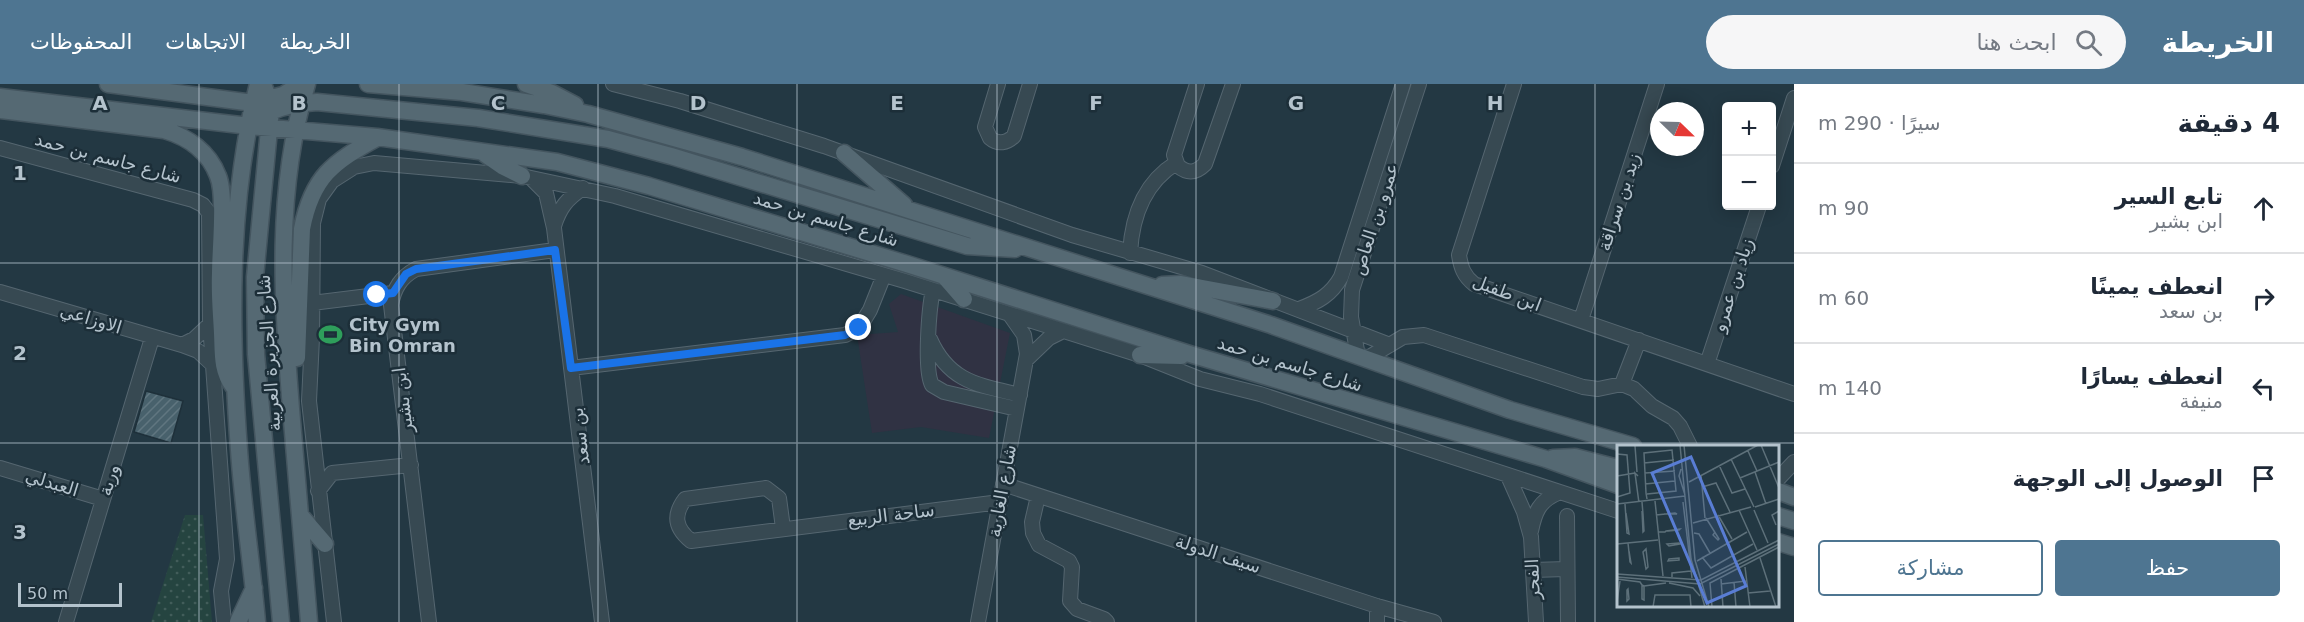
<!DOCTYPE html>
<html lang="ar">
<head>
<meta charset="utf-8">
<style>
	body { margin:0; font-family:"DejaVu Sans",Vazirmatn,sans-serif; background:#f6f6f7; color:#1f2937; direction:rtl }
	.controls { position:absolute; right:18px; top:18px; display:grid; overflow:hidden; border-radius:6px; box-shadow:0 3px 15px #0003 }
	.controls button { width:54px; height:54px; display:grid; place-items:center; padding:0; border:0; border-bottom:2px solid #e0e1e3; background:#fff; color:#1f2937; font:30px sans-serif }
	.compass { position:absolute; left:1650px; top:18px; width:54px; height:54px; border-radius:50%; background:#fff; box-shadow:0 3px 15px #0003; rotate:113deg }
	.scale { position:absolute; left:18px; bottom:15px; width:104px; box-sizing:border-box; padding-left:6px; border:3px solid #b4c3cd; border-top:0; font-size:16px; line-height:21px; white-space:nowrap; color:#b4c3cd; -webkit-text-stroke:4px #1c2e38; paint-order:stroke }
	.stop { position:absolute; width:18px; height:18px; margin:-14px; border:4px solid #1a73e8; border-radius:50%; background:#fff }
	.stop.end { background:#1a73e8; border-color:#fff; box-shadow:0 2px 6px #0008 }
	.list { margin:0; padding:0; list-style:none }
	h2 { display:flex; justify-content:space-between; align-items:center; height:78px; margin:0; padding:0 24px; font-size:26px }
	h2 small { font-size:20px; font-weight:400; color:#747a83 }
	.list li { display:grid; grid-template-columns:39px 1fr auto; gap:18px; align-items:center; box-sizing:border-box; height:90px; padding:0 24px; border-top:2px solid #e0e1e3 }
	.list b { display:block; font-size:22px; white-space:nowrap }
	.list p { margin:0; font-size:20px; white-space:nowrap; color:#747a83 }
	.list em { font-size:20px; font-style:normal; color:#747a83 }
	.actions { display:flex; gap:12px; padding:18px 24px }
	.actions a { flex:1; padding:14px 0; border:2px solid #4e7591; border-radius:6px; text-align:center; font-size:21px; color:#4e7591 }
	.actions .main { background:#4e7591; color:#fff }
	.icon { flex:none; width:33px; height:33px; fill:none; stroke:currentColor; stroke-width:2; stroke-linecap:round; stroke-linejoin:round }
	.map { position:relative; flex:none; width:1794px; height:538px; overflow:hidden; direction:ltr }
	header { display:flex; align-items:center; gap:36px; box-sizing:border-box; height:84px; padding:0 30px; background:#4e7591; color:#fff }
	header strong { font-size:28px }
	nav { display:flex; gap:33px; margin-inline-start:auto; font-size:21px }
	.search { width:420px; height:54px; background:#f6f6f7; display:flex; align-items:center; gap:15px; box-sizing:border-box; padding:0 21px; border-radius:33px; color:#747a83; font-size:22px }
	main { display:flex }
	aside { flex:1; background:#fff }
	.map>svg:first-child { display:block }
</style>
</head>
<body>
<header>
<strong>الخريطة</strong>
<div class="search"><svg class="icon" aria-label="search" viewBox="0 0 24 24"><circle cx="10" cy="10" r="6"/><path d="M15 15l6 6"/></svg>ابحث هنا</div>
<nav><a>الخريطة</a><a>الاتجاهات</a><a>المحفوظات</a></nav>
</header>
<main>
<aside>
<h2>4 دقيقة<small>سيرًا · 290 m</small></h2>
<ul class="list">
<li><svg class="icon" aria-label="ahead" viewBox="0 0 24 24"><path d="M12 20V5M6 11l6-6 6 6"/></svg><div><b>تابع السير</b><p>ابن بشير</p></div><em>90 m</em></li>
<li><svg class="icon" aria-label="right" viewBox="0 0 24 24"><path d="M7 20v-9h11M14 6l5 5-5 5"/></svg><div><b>انعطف يمينًا</b><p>بن سعد</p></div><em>60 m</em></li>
<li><svg class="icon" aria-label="left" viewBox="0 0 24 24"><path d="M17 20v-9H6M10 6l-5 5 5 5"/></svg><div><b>انعطف يسارًا</b><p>منيفة</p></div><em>140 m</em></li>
<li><svg class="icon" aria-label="arrive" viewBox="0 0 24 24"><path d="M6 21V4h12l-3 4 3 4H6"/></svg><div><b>الوصول إلى الوجهة</b></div></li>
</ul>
<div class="actions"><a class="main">حفظ</a><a>مشاركة</a></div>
</aside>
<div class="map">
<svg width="1794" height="538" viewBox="0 0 1794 538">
	<defs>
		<pattern id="grass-dots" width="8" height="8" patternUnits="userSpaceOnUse" patternTransform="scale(1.5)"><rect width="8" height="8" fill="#254440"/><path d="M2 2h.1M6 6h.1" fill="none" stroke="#425d5a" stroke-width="1.8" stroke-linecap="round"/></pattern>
		<pattern id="building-hatch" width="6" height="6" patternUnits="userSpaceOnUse" patternTransform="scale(1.5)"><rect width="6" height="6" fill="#48616c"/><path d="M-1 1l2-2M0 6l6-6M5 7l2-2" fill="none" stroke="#607680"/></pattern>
	</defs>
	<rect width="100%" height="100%" fill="#233843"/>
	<path fill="#303243" d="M901,210L1010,249L989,354L921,343L872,349L857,251L898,248L889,220Z"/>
	<path fill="url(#grass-dots)" d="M185,431H203L212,538H151Z"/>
	<path fill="url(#building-hatch)" stroke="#1e303a" stroke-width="1.5" d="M146,307L183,317L171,359L134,348Z"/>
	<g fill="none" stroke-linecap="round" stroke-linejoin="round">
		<defs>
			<path id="minor" d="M613,0L680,17L824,62L1072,151L1202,189L1390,261
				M998,0L985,43L990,54C998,61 1007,59 1014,52L1030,0
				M1197,0L1174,71L1178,82C1188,90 1196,89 1205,80L1233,0
				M1514,0L1459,171C1461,184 1464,192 1474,200L1794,310
				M0,64L193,116L203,121L209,129L210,240L227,475L221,507L224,538
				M1772,82L1794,14
				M533,96L546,109L554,144L602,538
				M554,142C560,123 567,115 583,104
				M1130,169C1132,132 1144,99 1176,79
				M933,206C929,224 924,286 932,301L944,308L1017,325
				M0,208L182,261L198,267L212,280
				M312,219L393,209
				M1299,225C1318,218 1331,211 1341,193L1403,0
				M1581,236L1657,0
				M930,255C949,298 978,301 1020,311
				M182,261L194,255L210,240
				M1358,272L1351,233L1352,206L1419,0
				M1366,275L1403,253L1424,251L1583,303L1598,305L1622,300L1634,305L1652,322L1673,334L1680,342L1690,362
				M1026,276L1049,254L1063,247
				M1707,280L1759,122
				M571,284L845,251L859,244L870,226L884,191
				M1622,300L1639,256
				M0,384L103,415
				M1508,392L1524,428L1531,453L1536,538
				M1778,395L1794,378
				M1003,400L1377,522L1434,538
				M318,407L332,389L411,381
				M1038,412L1032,438L1033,449L1039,461L1069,477L1072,483L1070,517L1077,525L1104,535L1107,538
				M1567,432L1568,538
				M783,444L779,414L766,404L685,415C673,431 675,444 691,457L1000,418
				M1531,447C1535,428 1539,417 1558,409
				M1533,486L1566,485
				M66,538L152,254
				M334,538L309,317L312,254L313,139L319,115L332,97L354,83L374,79L522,92L615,112L905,197L1140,271L1200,295L1260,310L1618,427
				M429,538L391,221C394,204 401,193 416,185L555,166
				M978,538L1027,270L1024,251L1010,231
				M1377,538V522"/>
			<path id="major" d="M108,0L253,19L283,11L301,0
				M263,0L269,16L270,35L255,193L256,270L281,538
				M307,0C275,107 282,215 291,325C297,396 303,467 309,538
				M368,0L462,8L544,21L588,30L742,73L1271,241L1510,326L1633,362
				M526,0L552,9L575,21
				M0,13L249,42L377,53L557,78L649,102L907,180L1193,271L1546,375L1618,401
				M0,26L164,46C188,53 209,68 218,92C226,111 220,166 220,189C219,209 221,229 222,249C223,268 221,286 233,302
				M249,42C269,24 291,20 317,18L478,34L608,55L671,72L967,162L1015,165
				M482,68L502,82L522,92
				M844,69L904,121
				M944,192L964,215
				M1162,201L1181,200L1273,217
				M1140,271L1181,272
				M297,274L302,145C312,93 333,78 377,54
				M1553,374L1575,373L1618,384
				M1778,407L1794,413
				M300,431L325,460
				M1778,432L1794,437
				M1778,458L1794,463
				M238,538L254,504
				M257,538C252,481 243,424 239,366C230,245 228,118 258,0"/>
		</defs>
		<use href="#minor" stroke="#556670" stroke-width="16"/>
		<use href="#major" stroke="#44555f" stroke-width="19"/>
		<use href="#minor" stroke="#374952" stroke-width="14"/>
		<use href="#major" stroke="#556973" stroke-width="16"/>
	</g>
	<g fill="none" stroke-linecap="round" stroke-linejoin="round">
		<path stroke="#1a73e8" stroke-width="8" d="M377,211L393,209L406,190L416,185L555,166L571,284L845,251L859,244"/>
	</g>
	<path fill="none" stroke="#b4c3cd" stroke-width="1.5" stroke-opacity="0.55" d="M199,0V538M399,0V538M598,0V538M797,0V538M997,0V538M1196,0V538M1395,0V538M1595,0V538M0,179H1794M0,359H1794"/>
	<defs>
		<symbol id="stadium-bare" viewBox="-9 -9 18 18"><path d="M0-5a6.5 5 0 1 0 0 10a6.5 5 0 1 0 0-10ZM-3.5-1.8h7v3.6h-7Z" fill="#2e9e5b" stroke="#1c2e38" stroke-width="2.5" paint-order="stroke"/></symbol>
	</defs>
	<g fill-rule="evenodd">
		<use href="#stadium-bare" x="314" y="234" width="33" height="33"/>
	</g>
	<g text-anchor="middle" stroke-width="5" stroke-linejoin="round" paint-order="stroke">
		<g font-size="18" fill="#b4c3cd" stroke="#1c2e38">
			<text transform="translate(108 74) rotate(15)" y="6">شارع جاسم بن حمد</text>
			<text transform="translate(1619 118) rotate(-72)" y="6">زيد بن سراقة</text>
			<text transform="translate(826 135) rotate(17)" y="6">شارع جاسم بن حمد</text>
			<text transform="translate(1375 135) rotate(-72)" y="6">عمرو بن العاص</text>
			<text transform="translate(1733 201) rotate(-72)" y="6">زياد بن عمرو</text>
			<text transform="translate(1507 209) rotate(21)" y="6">ابن طفيل</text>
			<text transform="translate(91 235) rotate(17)" y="6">الاوزاعي</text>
			<text transform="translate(269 269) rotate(-94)" y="6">شارع الجزيرة العربية</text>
			<text transform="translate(1290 280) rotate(17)" y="6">شارع جاسم بن حمد</text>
			<text transform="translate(403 316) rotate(-97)" y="6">ابن بشير</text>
			<text transform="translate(580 352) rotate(-97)" y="6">بن سعد</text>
			<text transform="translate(109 396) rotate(-73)" y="6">وربة</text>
			<text transform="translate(52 399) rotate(17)" y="6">العبدلي</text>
			<text transform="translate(1002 407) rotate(-80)" y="6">شارع الغارية</text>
			<text transform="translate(891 431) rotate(-7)" y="6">ساحة الربيع</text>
			<text transform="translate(1218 470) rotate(18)" y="6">سيف الدولة</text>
			<text transform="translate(1533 495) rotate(-93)" y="6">الفجر</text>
		</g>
		<g font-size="18" font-weight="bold" fill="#b4c3cd" stroke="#1c2e38" text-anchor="start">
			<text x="349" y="247">City Gym<tspan x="349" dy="21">Bin Omran</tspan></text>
		</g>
	</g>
	<g transform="translate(1617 361)">
		<rect width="162" height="162" fill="#233843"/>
		<path fill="none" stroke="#5d707a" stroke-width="1.5" d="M63,0L74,114L88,162M67,0L78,115L92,162M144,0L162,43M18,1L20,27M131,6L140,26M0,9L10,10L13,48L0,52M114,14L137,62M27,18L57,15M102,20L115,48L128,44M64,24L62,31L68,50M138,27L149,59M28,28L58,26M84,30L88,73M0,31L18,28M21,31L18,28L22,58M123,33L162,17M72,37L141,0M28,39L58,36M85,42L99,38L113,67M30,49L59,46L55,5L27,8L29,48L30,54M38,56L46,131M25,57L26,69L27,86L26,87L25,66M66,57L75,133M0,59L68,51M8,59L10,88L12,89L9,68M138,62L162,54M122,65L140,105M137,65L151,98M39,70L58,68L60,69H47M101,70L115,94M89,73L102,94L101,95L96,90L98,87M76,78L134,62M159,80L155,70L162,66M41,87H48L49,86H51L62,85L63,84L49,86M77,88L82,89L93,108M11,98L13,117L14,118L12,106M0,99L41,95M50,99L62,98L63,99L52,101ZM29,104L31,122L29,124L26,107ZM85,112L94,123L136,99M62,113V115L51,116L52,114ZM143,113L159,162L162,161M80,116L130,87M128,122L133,162M0,129L84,135L162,95M0,132L83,139L162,99M55,132V128L74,126M0,134L23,137L25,140M104,134L106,162M117,137L119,162M52,138L76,143L83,151M104,139L129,136M25,140L27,141V155L25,154ZM27,141L49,138M11,144L12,154L10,156V145ZM131,148L153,146M0,157L3,136M36,162L38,150H73L74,162M95,162L93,138L162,102"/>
		<path fill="#597dd4" fill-opacity="0.15" stroke="#597dd4" stroke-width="3" d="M74,12L129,141L90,158L35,28Z"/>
		<rect width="162" height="162" fill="none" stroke="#b4c3cd" stroke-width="3"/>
	</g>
	<g font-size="20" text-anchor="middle" font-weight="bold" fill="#b4c3cd" stroke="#1c2e38" stroke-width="5" stroke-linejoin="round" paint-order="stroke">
		<text x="100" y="26">A</text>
		<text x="299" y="26">B</text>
		<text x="498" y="26">C</text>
		<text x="698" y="26">D</text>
		<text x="897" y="26">E</text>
		<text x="1096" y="26">F</text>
		<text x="1296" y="26">G</text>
		<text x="1495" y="26">H</text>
		<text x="20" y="96">1</text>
		<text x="20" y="276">2</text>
		<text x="20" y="455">3</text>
	</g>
</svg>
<div class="controls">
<button>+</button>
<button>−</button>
</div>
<svg class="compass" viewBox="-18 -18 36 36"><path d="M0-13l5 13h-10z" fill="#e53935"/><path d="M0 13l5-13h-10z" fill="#747a83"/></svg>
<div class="scale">50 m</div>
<div class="stop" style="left:377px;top:211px"></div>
<div class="stop end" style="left:859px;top:244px"></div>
</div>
</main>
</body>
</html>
